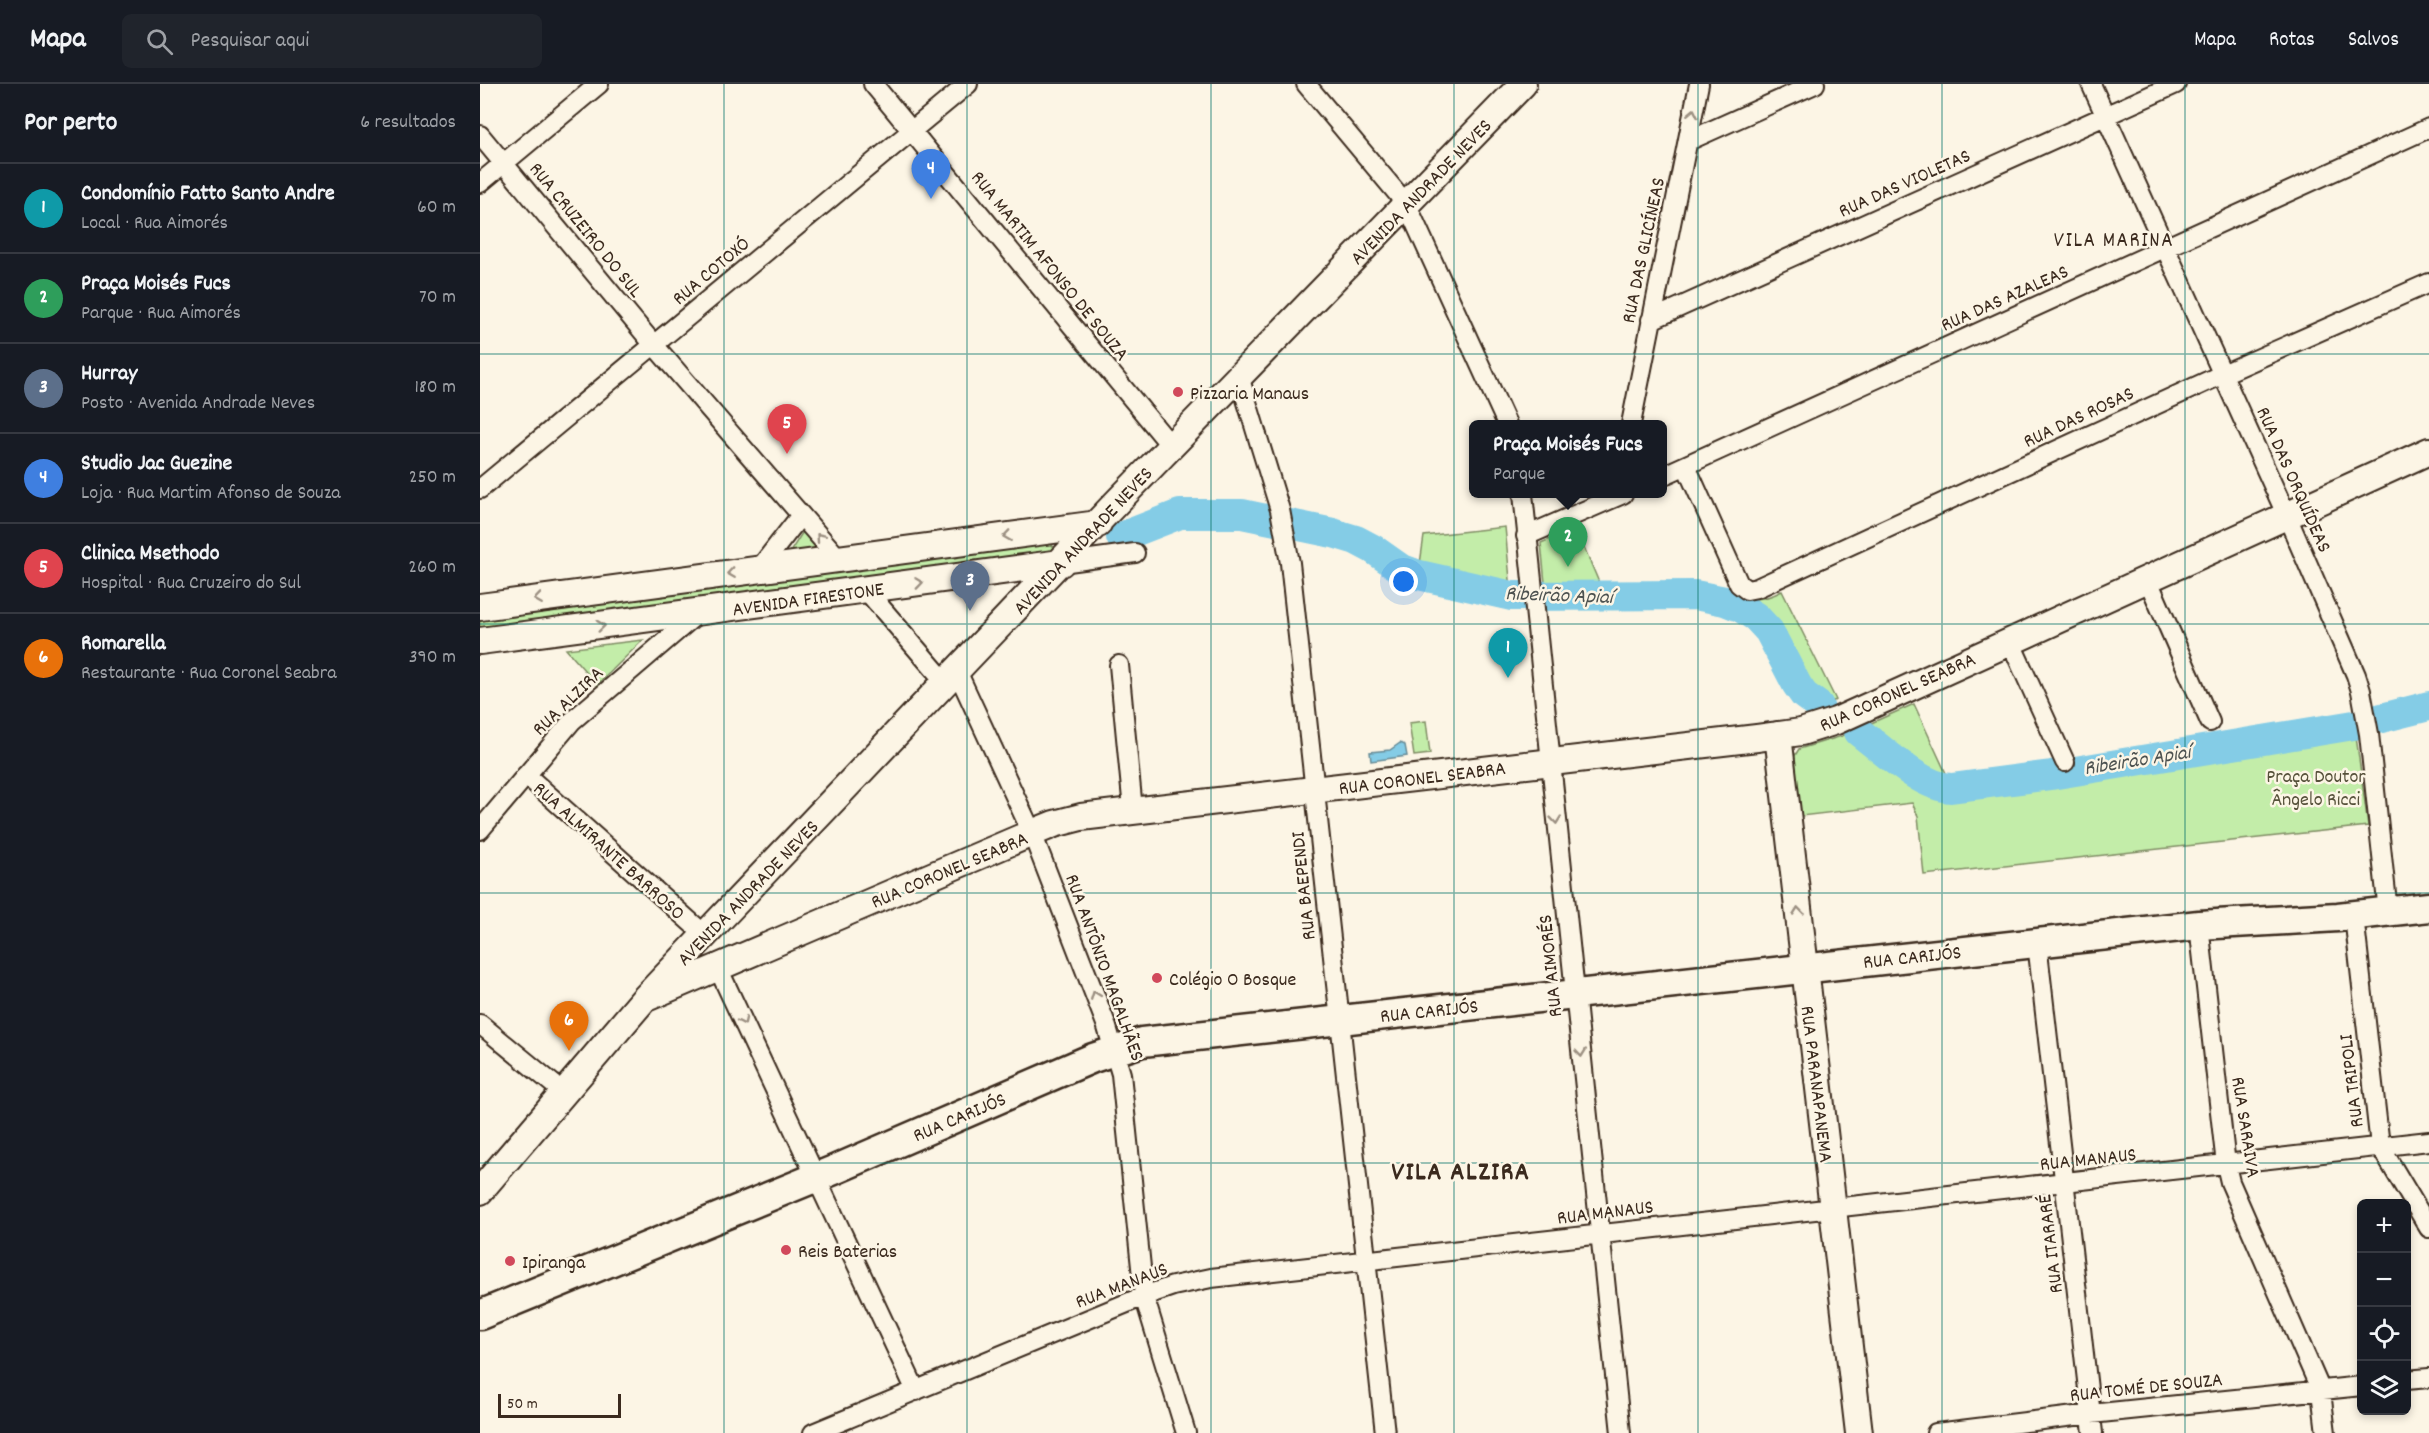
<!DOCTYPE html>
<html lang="pt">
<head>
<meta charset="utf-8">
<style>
	body { margin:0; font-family:Dekko,sans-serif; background:#20242c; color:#f1f3f6 }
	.controls { position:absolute; right:18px; bottom:18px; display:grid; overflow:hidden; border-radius:9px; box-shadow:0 3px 9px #0003 }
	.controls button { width:54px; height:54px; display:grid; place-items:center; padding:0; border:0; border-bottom:2px solid #363941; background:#171b24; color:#f1f3f6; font:30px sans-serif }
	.scale { position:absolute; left:18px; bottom:15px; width:123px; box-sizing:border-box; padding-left:6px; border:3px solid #3b2a1e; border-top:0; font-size:16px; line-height:21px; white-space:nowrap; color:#3b2a1e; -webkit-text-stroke:4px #fcf5e5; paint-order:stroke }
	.you { position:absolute; left:924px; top:498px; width:21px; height:21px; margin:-15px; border:4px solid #fff; border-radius:50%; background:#1a73e8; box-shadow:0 0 0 9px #1a73e833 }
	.badge { display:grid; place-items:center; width:39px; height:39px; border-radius:50%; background:#d1495b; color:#fff; font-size:20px; font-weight:700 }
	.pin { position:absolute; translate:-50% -50px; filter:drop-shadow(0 2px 3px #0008) }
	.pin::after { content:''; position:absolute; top:32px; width:21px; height:18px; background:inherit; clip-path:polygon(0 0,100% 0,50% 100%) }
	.popup { position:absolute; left:989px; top:336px; width:198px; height:78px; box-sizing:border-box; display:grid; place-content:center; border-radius:9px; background:#171b24; filter:drop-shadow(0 2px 4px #0005); font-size:20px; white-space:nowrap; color:#9ea1a6 }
	.popup b { font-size:22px; color:#f1f3f6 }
	.popup::after { content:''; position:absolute; left:50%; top:100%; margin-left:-12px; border:12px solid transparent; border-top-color:#171b24 }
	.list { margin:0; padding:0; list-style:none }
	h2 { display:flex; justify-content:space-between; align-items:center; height:78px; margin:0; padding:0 24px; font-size:26px }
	h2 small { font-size:20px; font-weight:400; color:#9ea1a6 }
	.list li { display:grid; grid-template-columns:39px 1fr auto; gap:18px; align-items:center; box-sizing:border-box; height:90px; padding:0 24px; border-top:2px solid #363941 }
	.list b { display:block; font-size:22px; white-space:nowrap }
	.list p { margin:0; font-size:20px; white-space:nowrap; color:#9ea1a6 }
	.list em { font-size:20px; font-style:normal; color:#9ea1a6 }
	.icon { flex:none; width:33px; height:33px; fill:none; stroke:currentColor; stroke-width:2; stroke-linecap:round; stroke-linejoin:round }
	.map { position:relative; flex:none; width:1949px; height:1349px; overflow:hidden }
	header { display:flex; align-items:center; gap:36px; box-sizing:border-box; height:84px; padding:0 30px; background:#171b24; border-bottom:2px solid #363941 }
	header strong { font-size:28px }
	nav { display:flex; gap:33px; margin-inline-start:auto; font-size:21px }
	.search { width:420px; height:54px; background:#20242c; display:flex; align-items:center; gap:15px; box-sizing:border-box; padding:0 21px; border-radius:9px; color:#9ea1a6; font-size:22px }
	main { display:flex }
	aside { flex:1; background:#171b24 }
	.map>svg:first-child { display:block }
</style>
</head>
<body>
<header>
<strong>Mapa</strong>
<div class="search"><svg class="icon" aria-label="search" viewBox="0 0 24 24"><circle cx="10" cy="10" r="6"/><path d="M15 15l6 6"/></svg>Pesquisar aqui</div>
<nav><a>Mapa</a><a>Rotas</a><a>Salvos</a></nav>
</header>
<main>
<aside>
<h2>Por perto<small>6 resultados</small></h2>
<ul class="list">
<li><span class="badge" style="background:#0f9aa8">1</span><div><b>Condomínio Fatto Santo Andre</b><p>Local · Rua Aimorés</p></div><em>60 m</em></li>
<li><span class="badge" style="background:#2e9e5b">2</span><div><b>Praça Moisés Fucs</b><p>Parque · Rua Aimorés</p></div><em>70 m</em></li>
<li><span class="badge" style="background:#5c6f8a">3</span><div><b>Hurray</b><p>Posto · Avenida Andrade Neves</p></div><em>180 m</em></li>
<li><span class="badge" style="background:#3f7fe0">4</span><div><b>Studio Jac Guezine</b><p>Loja · Rua Martim Afonso de Souza</p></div><em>250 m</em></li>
<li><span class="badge" style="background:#e0444e">5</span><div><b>Clinica Msethodo</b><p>Hospital · Rua Cruzeiro do Sul</p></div><em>260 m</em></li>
<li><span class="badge" style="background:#e8710a">6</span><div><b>Romarella</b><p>Restaurante · Rua Coronel Seabra</p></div><em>390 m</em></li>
</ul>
</aside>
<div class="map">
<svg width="1949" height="1349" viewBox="0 0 1949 1349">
	<rect width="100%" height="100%" fill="#fcf5e5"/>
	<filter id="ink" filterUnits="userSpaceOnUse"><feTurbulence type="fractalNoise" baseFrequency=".0167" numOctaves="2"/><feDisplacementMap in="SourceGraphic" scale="12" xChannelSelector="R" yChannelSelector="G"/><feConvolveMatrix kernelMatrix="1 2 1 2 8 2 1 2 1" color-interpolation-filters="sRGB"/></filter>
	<g filter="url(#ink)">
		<path fill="#c3eda9" stroke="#7f8c64" stroke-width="1.5" d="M1025,443L1031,506L939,487L944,452Z
			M1096,444L1123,508L1066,509L1061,459Z
			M324,446L343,464L310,468Z
			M569,459L574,463L572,467L0,548V537Z
			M1246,505C1266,517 1281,518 1302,507L1356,616L1329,626L1292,547Z
			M163,556L117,601L86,565Z
			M1434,620L1471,700L1453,704L1462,711L1876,652L1888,742L1444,791L1438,732L1432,719L1321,732L1314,673L1319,665L1362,652Z
			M946,637L950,670L934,672L929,639Z"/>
		<path fill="#84cce6" stroke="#678b96" stroke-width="1.5" d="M920,659L925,661L927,672L891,677L890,668L910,666Z"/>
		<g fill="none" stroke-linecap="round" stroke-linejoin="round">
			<path stroke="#84cce6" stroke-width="30" d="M641,453L700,430H762L853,449L876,456L893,465L920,484L939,491L1032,512L1215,511L1245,517L1260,523L1276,533L1289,547L1317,601L1324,611L1339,622
				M1379,648C1403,666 1441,703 1471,704L1571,691L1874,641L1949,622"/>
			<defs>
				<path id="street" d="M393,0L691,362
					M826,0L927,121L1027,340
					M1611,0L1806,430L1876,591L1881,607L1889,650L1908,828
					M0,51L174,261L359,475
					M1208,57L1335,0
					M0,99L119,0
					M1171,236L1696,0
					M759,292L800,426L810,479L905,1349
					M1151,340L1219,0
					M1206,382L1259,500L1267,506L1277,504L1743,290L1949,199
					M1182,392L1949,44
					M0,405L488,0
					M1043,410L1141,1349
					M1046,452L1143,410
					M581,479L655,469
					M279,485L321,431
					M1667,494L1730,638
					M386,506L466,599
					M1530,557L1585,678
					M639,581L653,726
					M477,587L552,749L626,940L641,990L664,1212L706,1349
					M46,691L225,851
					M0,746L92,637L217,530
					M1874,832L1900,1062L1949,1144
					M1719,841L1746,1081L1750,1098L1841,1307L1846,1349
					M1557,859L1613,1349
					M238,884L436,1307
					M0,940L84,1009
					M1926,1296L1949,1294
					M333,1349L664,1212L693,1202L731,1194L1949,1057
					M1456,1349L1611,1330L1882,1302"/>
				<path id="secondary" d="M0,523L618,440
					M0,557L581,479
					M1298,651L1379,1349
					M164,915L552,749L574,740L601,733L1277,654L1321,648L1356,637L1949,367
					M0,1107L164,915L635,420L1043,0"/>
				<path id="primary" d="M0,1231L354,1086L613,974L662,958L1719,841L1858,833L1949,823"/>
			</defs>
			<use href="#street" stroke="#3b2a1e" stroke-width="22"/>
			<use href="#secondary" stroke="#3b2a1e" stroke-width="30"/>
			<use href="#primary" stroke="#3b2a1e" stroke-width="33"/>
			<use href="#street" stroke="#fcf5e5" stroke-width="18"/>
			<use href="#secondary" stroke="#fcf5e5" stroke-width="26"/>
			<use href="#primary" stroke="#fcf5e5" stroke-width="28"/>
		</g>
		<defs><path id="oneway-chevron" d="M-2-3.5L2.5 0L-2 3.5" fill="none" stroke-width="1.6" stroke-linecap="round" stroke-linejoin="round" transform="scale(1.5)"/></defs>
		<g stroke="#9c9082">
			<use href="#oneway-chevron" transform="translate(1213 29) rotate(-78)"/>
			<use href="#oneway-chevron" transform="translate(527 452) rotate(172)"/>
			<use href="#oneway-chevron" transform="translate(340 453) rotate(-131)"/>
			<use href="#oneway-chevron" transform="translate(251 489) rotate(172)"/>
			<use href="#oneway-chevron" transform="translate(439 499) rotate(-8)"/>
			<use href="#oneway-chevron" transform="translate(58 515) rotate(172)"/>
			<use href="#oneway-chevron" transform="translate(121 542) rotate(-7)"/>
			<use href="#oneway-chevron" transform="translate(1076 736) rotate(84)"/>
			<use href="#oneway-chevron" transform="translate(1318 827) rotate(-96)"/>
			<use href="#oneway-chevron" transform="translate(615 911) rotate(-111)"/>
			<use href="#oneway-chevron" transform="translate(263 937) rotate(65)"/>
			<use href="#oneway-chevron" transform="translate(1101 969) rotate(84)"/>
		</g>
	</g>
	<path fill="none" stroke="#0f766e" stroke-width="1.5" stroke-opacity="0.55" d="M244,0V1349M487,0V1349M731,0V1349M974,0V1349M1218,0V1349M1462,0V1349M1705,0V1349M0,270H1949M0,540H1949M0,809H1949M0,1079H1949"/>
	<g fill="#d1495b" stroke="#fcf5e5" stroke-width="2">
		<circle cx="698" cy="308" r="6"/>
		<circle cx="677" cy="894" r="6"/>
		<circle cx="306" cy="1166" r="6"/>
		<circle cx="30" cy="1177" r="6"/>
	</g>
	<g text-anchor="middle" stroke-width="5" stroke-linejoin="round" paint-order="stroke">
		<g font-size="20" fill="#3b2a1e" stroke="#fcf5e5">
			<text transform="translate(1424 98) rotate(-24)" y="7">RUA DAS VIOLETAS</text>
			<text transform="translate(940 107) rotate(-46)" y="7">AVENIDA ANDRADE NEVES</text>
			<text transform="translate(107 145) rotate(51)" y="7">RUA CRUZEIRO DO SUL</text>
			<text transform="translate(1162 166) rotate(-78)" y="7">RUA DAS GLICÍNEAS</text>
			<text transform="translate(571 181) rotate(51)" y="7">RUA MARTIM AFONSO DE SOUZA</text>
			<text transform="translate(230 186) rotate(-40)" y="7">RUA COTOXÓ</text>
			<text transform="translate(1524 213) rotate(-24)" y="7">RUA DAS AZALEAS</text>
			<text transform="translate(1598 332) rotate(-25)" y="7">RUA DAS ROSAS</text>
			<text transform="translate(1815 395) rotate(66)" y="7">RUA DAS ORQUÍDEAS</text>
			<text transform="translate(602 456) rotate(-47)" y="7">AVENIDA ANDRADE NEVES</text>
			<text transform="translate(328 514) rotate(-8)" y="7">AVENIDA FIRESTONE</text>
			<text transform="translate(1417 607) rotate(-24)" y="7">RUA CORONEL SEABRA</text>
			<text transform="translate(87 616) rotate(-44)" y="7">RUA ALZIRA</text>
			<text transform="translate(942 693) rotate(-7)" y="7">RUA CORONEL SEABRA</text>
			<text transform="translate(130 766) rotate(42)" y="7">RUA ALMIRANTE BARROSO</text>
			<text transform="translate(469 785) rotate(-23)" y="7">RUA CORONEL SEABRA</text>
			<text transform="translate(822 802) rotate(-96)" y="7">RUA BAEPENDI</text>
			<text transform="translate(267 808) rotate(-46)" y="7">AVENIDA ANDRADE NEVES</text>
			<text transform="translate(1432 872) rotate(-6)" y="7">RUA CARIJÓS</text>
			<text transform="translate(1069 882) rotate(-96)" y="7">RUA AIMORÉS</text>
			<text transform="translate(626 883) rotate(70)" y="7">RUA ANTÔNIO MAGALHÃES</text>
			<text transform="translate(949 926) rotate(-6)" y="7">RUA CARIJÓS</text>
			<text transform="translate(1870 997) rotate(-97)" y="7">RUA TRIPOLI</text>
			<text transform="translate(1338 1000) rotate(83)" y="7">RUA PARANAPANEMA</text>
			<text transform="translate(479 1032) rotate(-23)" y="7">RUA CARIJÓS</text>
			<text transform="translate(1767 1043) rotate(81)" y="7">RUA SARAIVA</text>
			<text transform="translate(1608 1074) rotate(-6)" y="7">RUA MANAUS</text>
			<text transform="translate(1125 1127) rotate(-7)" y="7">RUA MANAUS</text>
			<text transform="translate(1569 1160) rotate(-97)" y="7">RUA ITARARÉ</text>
			<text transform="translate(641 1200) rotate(-21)" y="7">RUA MANAUS</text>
			<text transform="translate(1666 1302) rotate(-6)" y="7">RUA TOMÉ DE SOUZA</text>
		</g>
		<g font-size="20" fill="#3b2a1e" stroke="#fcf5e5" text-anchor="start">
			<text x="710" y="315">Pizzaria Manaus</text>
			<text x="689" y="901">Colégio O Bosque</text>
			<text x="318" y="1173">Reis Baterias</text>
			<text x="42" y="1184">Ipiranga</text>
		</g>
		<g font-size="20" fill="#56513a" stroke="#fcf5e5">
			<text x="1836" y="698">Praça Doutor<tspan x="1836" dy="23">Ângelo Ricci</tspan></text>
		</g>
		<g font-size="21" letter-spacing="1.5" fill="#3b2a1e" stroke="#fcf5e5">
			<text x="1634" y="162">VILA MARINA</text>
		</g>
		<g font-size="21" font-style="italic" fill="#4d5250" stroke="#fcf5e5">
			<text transform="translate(1079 510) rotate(2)" y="7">Ribeirão Apiaí</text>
			<text transform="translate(1657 675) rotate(-9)" y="7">Ribeirão Apiaí</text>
		</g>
		<g font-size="26" font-weight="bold" letter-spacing="1.5" fill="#3b2a1e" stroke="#fcf5e5">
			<text x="981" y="1095">VILA ALZIRA</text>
		</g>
	</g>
</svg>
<div class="controls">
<button>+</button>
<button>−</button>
<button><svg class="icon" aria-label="locate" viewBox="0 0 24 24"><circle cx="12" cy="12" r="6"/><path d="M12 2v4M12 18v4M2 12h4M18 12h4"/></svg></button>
<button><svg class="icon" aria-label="layers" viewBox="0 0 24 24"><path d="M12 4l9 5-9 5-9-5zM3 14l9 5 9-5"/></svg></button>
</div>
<div class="scale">50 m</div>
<div class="you"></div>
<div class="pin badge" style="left:1028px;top:594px;background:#0f9aa8">1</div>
<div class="pin badge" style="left:1088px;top:483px;background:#2e9e5b">2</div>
<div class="popup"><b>Praça Moisés Fucs</b>Parque</div>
<div class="pin badge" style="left:490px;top:527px;background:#5c6f8a">3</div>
<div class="pin badge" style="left:451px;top:115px;background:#3f7fe0">4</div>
<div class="pin badge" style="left:307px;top:370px;background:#e0444e">5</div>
<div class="pin badge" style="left:89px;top:967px;background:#e8710a">6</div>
</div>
</main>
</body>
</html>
